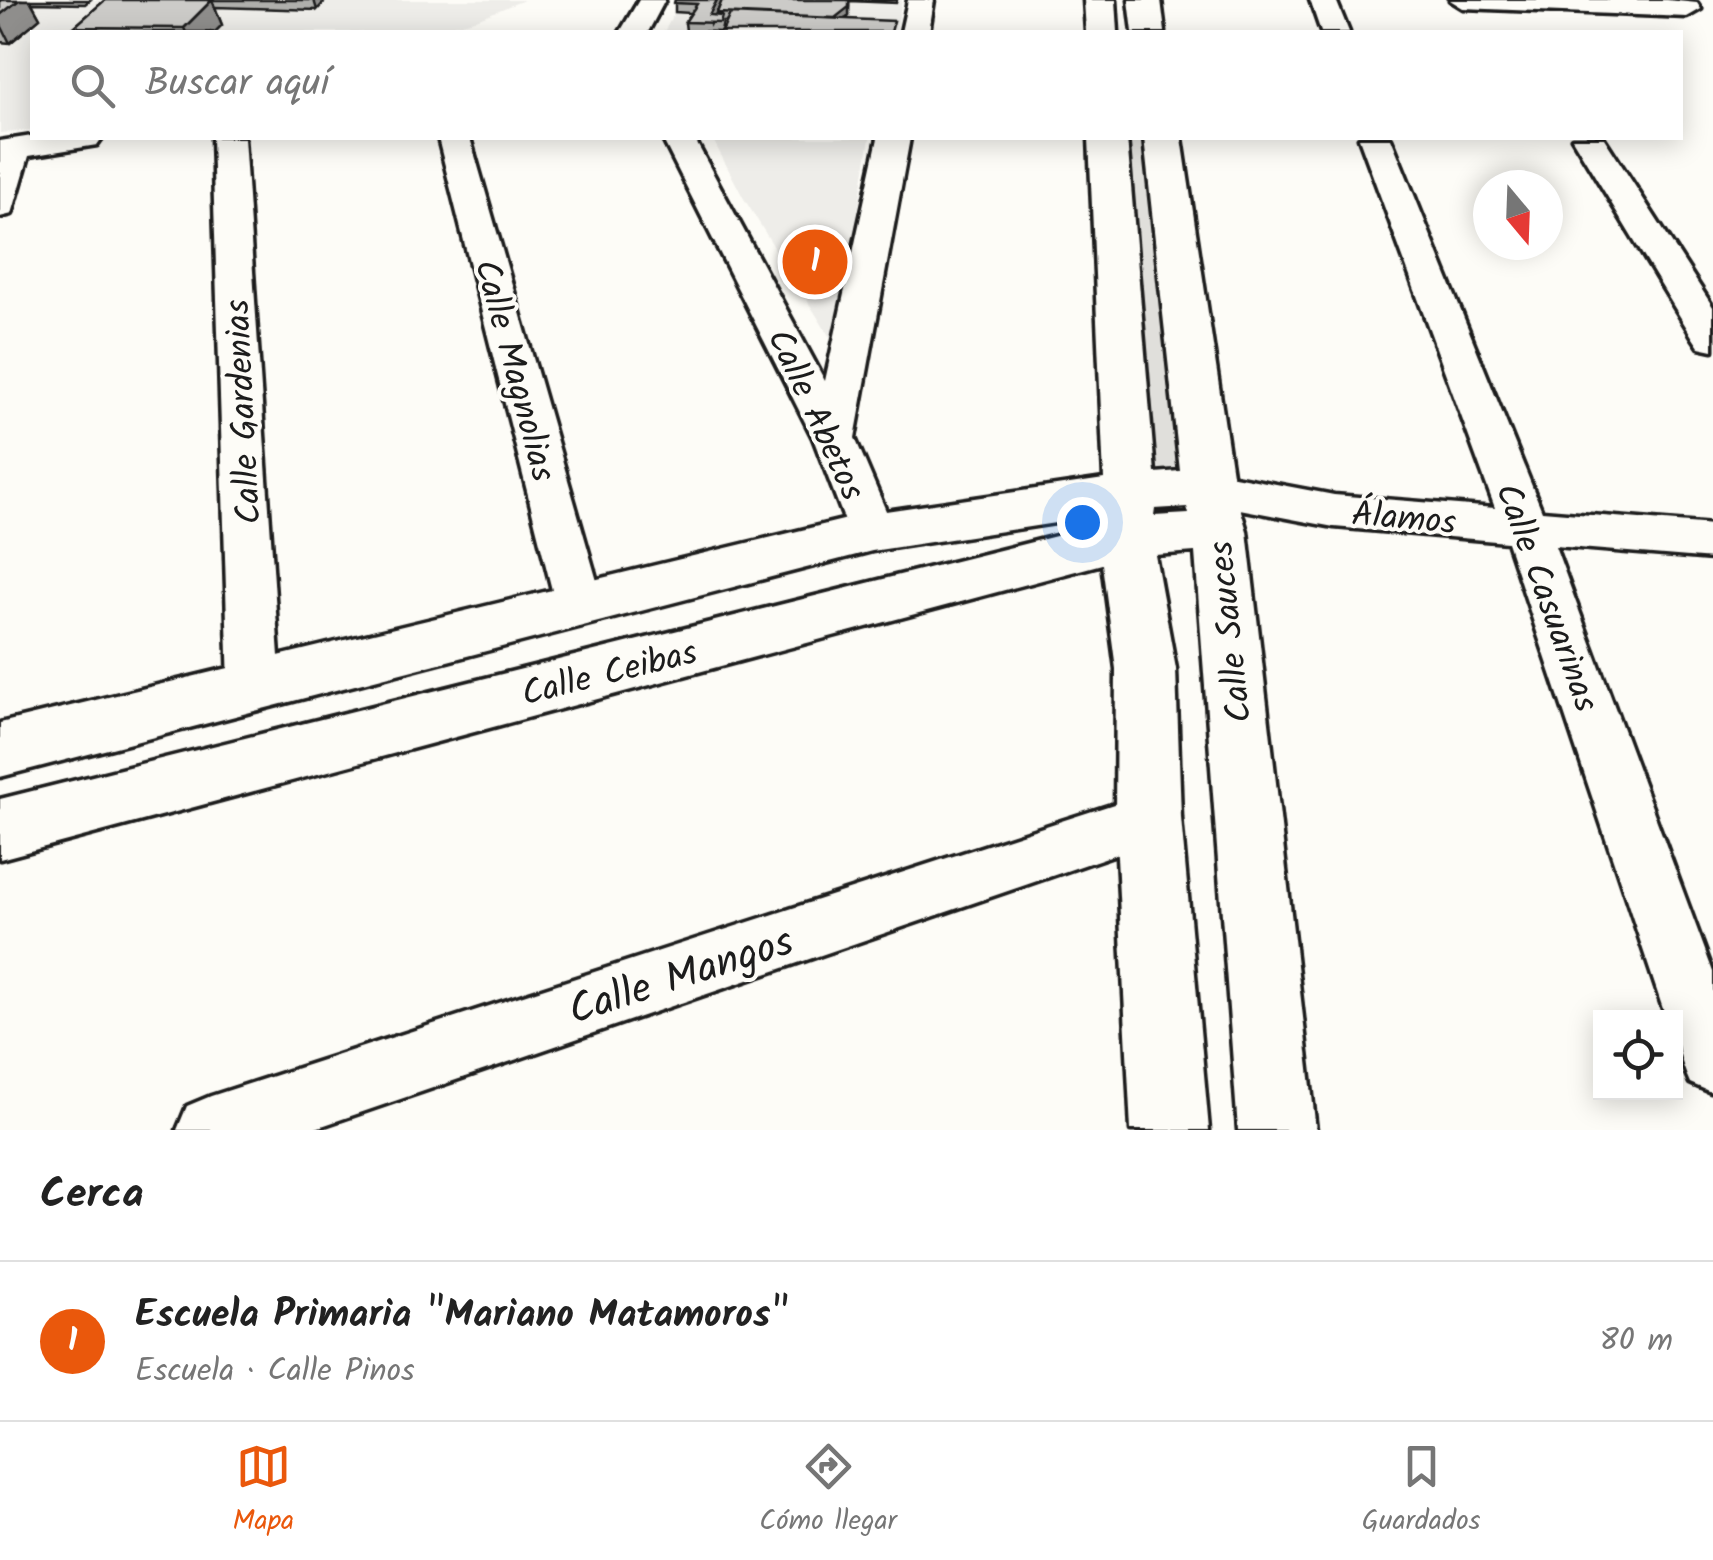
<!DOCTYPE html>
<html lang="es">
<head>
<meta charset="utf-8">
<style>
	body { margin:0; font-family:Kalam,sans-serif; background:#f2f2f2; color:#222 }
	.controls { position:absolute; right:30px; bottom:30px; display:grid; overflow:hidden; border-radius:0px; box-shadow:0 5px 25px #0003 }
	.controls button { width:90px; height:90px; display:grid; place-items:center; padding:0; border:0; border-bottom:2px solid #e0e0e0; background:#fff; color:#222; font:50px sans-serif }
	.compass { position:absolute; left:1473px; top:170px; width:90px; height:90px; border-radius:50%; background:#fff; box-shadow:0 5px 25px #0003; rotate:161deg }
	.you { position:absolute; left:1082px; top:522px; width:35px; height:35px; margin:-25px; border:8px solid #fff; border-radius:50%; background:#1a73e8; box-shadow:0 0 0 15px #1a73e833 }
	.badge { display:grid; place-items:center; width:65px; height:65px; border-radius:50%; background:#ea580c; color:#fff; font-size:32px; font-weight:700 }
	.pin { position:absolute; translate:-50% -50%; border:5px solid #fff; box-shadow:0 2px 10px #0006 }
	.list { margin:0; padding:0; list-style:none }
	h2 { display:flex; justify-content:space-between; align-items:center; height:130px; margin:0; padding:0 40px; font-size:42px }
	h2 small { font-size:32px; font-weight:400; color:#767676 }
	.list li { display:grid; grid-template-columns:65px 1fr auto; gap:30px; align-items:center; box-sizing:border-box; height:160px; padding:0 40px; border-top:2px solid #e0e0e0 }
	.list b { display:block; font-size:38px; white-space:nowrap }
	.list p { margin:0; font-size:32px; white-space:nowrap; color:#767676 }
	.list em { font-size:32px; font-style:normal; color:#767676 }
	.icon { flex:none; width:55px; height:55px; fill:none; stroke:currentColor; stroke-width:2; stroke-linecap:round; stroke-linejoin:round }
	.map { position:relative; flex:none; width:1713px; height:1130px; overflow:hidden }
	.search { position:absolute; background:#fff; box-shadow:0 5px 25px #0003; left:30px; right:30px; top:30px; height:110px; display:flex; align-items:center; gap:25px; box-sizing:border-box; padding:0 35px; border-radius:0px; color:#767676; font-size:38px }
	.sheet { height:290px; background:#fff }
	nav { display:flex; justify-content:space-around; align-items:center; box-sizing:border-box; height:140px; border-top:2px solid #e0e0e0; background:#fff; font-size:28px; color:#767676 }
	nav a { display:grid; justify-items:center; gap:5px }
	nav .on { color:#ea580c }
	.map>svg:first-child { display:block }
</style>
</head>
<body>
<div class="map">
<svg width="1713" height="1130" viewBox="0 0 1713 1130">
	<rect width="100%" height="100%" fill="#fdfcf7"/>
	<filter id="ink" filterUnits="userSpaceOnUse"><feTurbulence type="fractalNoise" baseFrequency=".01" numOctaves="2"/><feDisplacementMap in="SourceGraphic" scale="20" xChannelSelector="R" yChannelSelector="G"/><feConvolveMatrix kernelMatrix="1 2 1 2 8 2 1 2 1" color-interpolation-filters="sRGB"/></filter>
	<g filter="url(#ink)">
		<path fill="#eeede9" d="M0,0H524L474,20L425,32H32V130L0,133Z
			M681,0H902L896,32H664Z
			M712,138H870L836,347L743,197Z"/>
		<path fill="#e0dfdb" stroke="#7e7e7c" stroke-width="2.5" d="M1124,138H1146L1179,465L1175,473L1154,471Z"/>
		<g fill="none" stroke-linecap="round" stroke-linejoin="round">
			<defs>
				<path id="minor" d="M639,0H665L648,32H620Z
					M908,0H934L929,32H901Z
					M1310,0H1336L1349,32H1321Z
					M1450,0H1667L1697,3L1701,9L1687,17L1463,8Z
					M32,136L102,138L97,145L29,156L12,214L0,217V141Z
					M212,138H244L281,686L273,701L255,707L237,701L229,686Z
					M438,138H470L603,602L596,615L579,621L562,615L555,602Z
					M662,138H694L825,381L878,138H910L855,438L895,532L888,544L872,549L856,544L849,532L813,438Z
					M1359,138H1391L1542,511L1713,525V559L1555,546L1713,972V1093L1690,1083C1680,1060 1676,1043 1676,1018H1666L1507,542L1334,527L1208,503L1192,498L1186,487L1192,476L1208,471L1334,495L1495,508Z
					M1572,138H1604L1713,307V350L1699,347L1693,338Z
					M1148,793L1168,800L1176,818L1168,836L1148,843L310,1130H177L187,1106L211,1096Z"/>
				<path id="tertiary" d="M1084,0H1116L1118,32H1086Z
					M1129,0H1161L1165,32H1133Z
					M1089,138H1127L1155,473L1180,471L1144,138H1182L1234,487L1247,531L1316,1130H1238L1195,552L1155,555L1176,669L1181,818L1209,1130H1131L1115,818L1116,669L1102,564L0,859V799L1100,525L1101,516L872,551L0,777V723L872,513L1104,479ZM1187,507L1189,514L1154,516L1155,509Z"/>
			</defs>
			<use href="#minor" stroke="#1c1c1c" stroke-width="7"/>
			<use href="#tertiary" stroke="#1c1c1c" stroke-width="7"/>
			<use href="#minor" fill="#fdfcf7" fill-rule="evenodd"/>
			<use href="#tertiary" fill="#fdfcf7" fill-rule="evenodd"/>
		</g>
		<path fill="#afafac" stroke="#1c1c1c" stroke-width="2.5" d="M0,0H90L85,4L32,3L40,18L10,43L0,42Z
			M105,0H326L317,10L215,7L222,25L215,32H77L74,27Z
			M675,0H897L896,3L849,1V16L845,19L723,22L721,32L686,31L685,22L691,13L675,12Z"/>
		<path fill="#8f8e8c" stroke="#1c1c1c" stroke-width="2.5" d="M19,0H30L40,18L10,43L0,23V15Z
			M212,0L222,25L215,32H186L184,28Z
			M314,0H326L317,10Z
			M717,0H722V2L710,24L709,15Z
			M849,0V16L834,28V19Z"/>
		<path fill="#cccbc8" stroke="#1c1c1c" stroke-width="2.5" d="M0,0H19L0,15Z
			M105,0H212L184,28L74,27Z
			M675,0H717L709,15L722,16L720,23L685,22L697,4L674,3Z
			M722,0H849V7L835,18L717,13Z
			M730,14L894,21L891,32H722Z"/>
	</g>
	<g text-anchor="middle" stroke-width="8" stroke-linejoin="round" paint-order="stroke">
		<g font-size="35" fill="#1c1c1c" stroke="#fdfcf7">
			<text transform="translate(516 370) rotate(75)" y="12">Calle Magnolias</text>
			<text transform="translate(242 412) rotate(-93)" y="12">Calle Gardenias</text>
			<text transform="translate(817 414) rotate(65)" y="12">Calle Abetos</text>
			<text transform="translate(1404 517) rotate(5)" y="12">Álamos</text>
			<text transform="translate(1548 597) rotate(70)" y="12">Calle Casuarinas</text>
			<text transform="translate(1229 632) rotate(-96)" y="12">Calle Sauces</text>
			<text transform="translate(609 672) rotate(-14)" y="12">Calle Ceibas</text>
		</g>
		<g font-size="42" fill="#1c1c1c" stroke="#fdfcf7">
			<text transform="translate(680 974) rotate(-18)" y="15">Calle Mangos</text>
		</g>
	</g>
</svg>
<div class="controls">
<button><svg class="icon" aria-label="locate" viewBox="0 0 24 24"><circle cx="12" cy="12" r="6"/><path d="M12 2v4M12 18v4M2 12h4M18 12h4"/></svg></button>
</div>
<svg class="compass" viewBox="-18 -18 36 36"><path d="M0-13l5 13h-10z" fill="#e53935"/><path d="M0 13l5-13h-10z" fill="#767676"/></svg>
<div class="you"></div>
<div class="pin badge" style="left:815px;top:262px">1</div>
<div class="search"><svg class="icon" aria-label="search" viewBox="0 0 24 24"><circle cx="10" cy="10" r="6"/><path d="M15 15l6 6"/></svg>Buscar aquí</div>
</div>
<section class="sheet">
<h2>Cerca<small></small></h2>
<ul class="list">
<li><span class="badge">1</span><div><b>Escuela Primaria &quot;Mariano Matamoros&quot;</b><p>Escuela · Calle Pinos</p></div><em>80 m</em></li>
</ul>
</section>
<nav>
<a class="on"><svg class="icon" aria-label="map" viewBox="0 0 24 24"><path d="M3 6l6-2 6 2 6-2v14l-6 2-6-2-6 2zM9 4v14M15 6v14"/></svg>Mapa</a>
<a><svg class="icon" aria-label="directions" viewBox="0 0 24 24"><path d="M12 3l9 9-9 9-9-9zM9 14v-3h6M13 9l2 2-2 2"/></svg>Cómo llegar</a>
<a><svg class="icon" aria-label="saved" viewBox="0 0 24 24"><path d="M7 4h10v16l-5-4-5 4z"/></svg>Guardados</a>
</nav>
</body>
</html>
